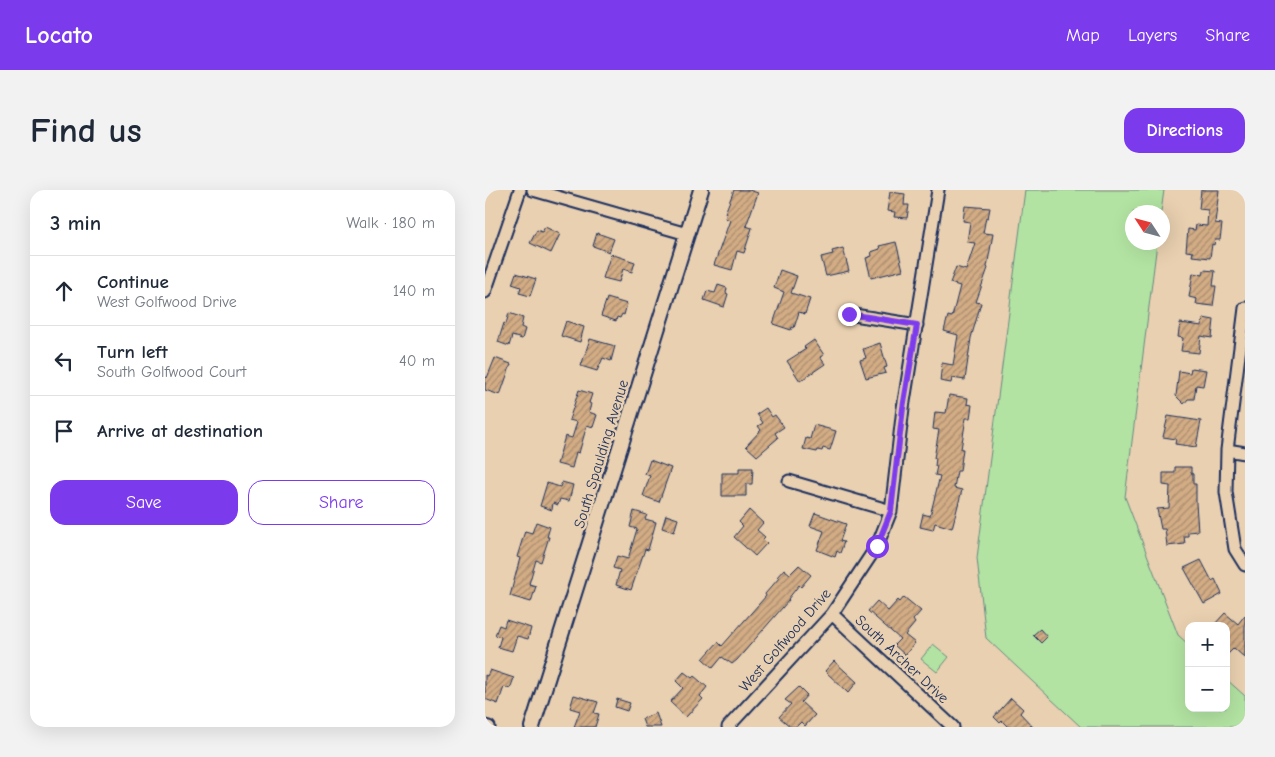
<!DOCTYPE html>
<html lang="en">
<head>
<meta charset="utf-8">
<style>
	body { margin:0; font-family:"Comic Neue",sans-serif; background:#f2f2f3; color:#1f2937 }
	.controls { position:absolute; right:15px; bottom:15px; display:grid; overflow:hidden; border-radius:10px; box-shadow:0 5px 20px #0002 }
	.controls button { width:45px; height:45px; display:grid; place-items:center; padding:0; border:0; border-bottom:1px solid #e0e1e3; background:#fff; color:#1f2937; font:25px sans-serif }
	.compass { position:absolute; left:640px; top:15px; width:45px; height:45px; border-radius:50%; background:#fff; box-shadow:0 5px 20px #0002; rotate:306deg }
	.stop { position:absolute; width:15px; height:15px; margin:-11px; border:4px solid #7c3aed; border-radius:50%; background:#fff }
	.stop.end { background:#7c3aed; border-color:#fff; box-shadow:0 1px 5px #0008 }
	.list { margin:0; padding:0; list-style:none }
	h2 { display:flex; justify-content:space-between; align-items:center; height:65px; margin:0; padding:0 20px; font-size:21px }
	h2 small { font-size:16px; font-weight:400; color:#747a83 }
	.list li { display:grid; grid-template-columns:32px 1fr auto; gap:15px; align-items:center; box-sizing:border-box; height:70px; padding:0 20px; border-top:1px solid #e0e1e3 }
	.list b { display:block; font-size:19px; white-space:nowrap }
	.list p { margin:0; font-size:16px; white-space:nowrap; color:#747a83 }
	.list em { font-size:16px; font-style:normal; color:#747a83 }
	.actions { display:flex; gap:10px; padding:15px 20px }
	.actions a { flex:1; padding:11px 0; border:1px solid #7c3aed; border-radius:15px; text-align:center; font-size:18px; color:#7c3aed }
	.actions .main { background:#7c3aed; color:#fff }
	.icon { flex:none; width:28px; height:28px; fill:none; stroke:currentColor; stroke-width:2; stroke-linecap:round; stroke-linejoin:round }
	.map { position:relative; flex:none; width:760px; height:537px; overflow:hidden; border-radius:15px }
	header { display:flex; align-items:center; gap:30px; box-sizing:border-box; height:70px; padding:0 25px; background:#7c3aed; color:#fff }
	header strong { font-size:24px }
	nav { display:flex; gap:28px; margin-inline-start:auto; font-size:18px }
	.intro { display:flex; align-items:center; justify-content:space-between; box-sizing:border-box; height:120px; padding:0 30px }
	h1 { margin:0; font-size:35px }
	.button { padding:12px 22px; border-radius:15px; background:#7c3aed; color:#fff; font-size:18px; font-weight:700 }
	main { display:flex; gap:30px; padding:0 30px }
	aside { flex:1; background:#fff; border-radius:15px; box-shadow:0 5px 20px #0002 }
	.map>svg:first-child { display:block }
</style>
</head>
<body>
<header>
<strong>Locato</strong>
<nav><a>Map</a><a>Layers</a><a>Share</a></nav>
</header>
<div class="intro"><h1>Find us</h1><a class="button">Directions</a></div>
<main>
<aside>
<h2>3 min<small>Walk · 180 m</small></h2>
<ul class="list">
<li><svg class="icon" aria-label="ahead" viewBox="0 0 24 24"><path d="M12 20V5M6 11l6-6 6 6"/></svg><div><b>Continue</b><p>West Golfwood Drive</p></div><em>140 m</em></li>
<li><svg class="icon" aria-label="left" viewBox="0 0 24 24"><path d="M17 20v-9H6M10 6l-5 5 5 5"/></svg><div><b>Turn left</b><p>South Golfwood Court</p></div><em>40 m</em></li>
<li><svg class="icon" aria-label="arrive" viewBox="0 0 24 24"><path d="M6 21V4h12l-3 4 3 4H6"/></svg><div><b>Arrive at destination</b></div></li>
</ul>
<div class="actions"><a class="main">Save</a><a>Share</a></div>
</aside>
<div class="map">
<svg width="760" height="537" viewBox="0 0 760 537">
	<defs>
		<pattern id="building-hatch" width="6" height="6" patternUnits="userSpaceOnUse" patternTransform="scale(1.25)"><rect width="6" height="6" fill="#d2ac84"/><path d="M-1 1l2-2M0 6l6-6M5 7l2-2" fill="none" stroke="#aa8c6f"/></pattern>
	</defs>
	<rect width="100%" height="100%" fill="#e9d0b0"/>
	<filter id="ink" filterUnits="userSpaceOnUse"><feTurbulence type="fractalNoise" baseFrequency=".02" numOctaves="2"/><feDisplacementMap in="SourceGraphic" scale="10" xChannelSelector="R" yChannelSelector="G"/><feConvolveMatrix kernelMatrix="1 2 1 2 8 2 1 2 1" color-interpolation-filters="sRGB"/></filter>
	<g filter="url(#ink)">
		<path fill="#b2e3a2" stroke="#668980" d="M540,0H679L676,22H648V52L672,53L640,307L693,445L704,455V518H741V489L760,506V537H596L501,448L492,368Z
			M448,454L464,467L452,482L436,469Z"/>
		<path fill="url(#building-hatch)" stroke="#1b2f5e" d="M249,0H264L273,3L261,36L267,38L259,63L252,61L247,80L229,75L245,30L240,28L242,23H240Z
			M716,0H734L730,33L737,34L735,50H730L729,55L727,54L725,68L707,66L708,62L701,61L703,39L710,40L711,35L722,36L723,20L714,19Z
			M405,2L420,4L419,15H424L422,28L409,27L410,22L402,21Z
			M480,16L505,18L503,28L501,27L498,43L508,44L502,77L503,78L491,112L496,113L486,148L480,190L467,188L466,193L455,191L457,173L468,175L473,145L459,141L463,126L467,127L475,96L465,93L471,77L481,80L490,53L482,52L485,32L478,31Z
			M60,37L75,44L66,63L45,53L52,40L57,42Z
			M112,43L129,49L124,62L108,56Z
			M411,52L418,80L386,88L381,68L387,66L386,62L395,59L394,56Z
			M358,58L364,81L341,86L336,67L348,64L347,61Z
			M126,64L150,72L147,82L138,79L134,92L118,88Z
			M295,80L312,86L306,103L325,109L320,124L314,122L309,138L307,137L306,140L288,134L299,102L289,98Z
			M719,80L730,81L728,96H731L728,116L711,114L712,109L704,107L708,83L718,85Z
			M31,83L51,89L45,106L34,103L36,97L27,94Z
			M233,95L242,98L241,103L243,104L239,117L219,110L222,101L230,103Z
			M122,108L142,114L139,125L137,124L135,128L132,127L131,131L116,126Z
			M24,123L38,128L36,137L40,139L37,149L27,146L24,156L13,152L19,133L21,134Z
			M718,128L729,130L727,148L716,146L714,163L696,161L698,148L693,147L695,133L717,136Z
			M81,131L99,137L95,152L76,146Z
			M105,149L130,156L126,171L118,168L112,181L96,176Z
			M329,150L339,165L335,167L340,174L315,191L302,171L321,159L319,157Z
			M395,153L402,177L399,178L401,183L381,188L375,170L381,168L378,159Z
			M10,168L26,174L15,205L0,200V186L2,188Z
			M706,178L721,180L718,196L711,195L709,209H703L699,214L691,206L694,181L705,183Z
			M94,200L107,204L104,213L106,214L104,222L112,225L108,237L102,235L94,263L91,262L87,278L72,274L80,246L87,248L92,232L84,230Z
			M464,205L483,208L482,214L487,215L485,228H481L476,259H478L475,281H472L469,298L477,300L467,338L450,333L448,340L435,337L438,324L445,326L455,286L450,285L452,276H450L451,268H449L454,240L448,239L450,222L461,223Z
			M281,218L287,227L290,225L299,237L290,243L293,248L272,266L261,256L276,240L273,236L278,233L272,224Z
			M683,226L716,231L711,257L690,254L691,249L678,247Z
			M329,235L351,241L345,260L338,258L337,261L333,260L332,262L318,259L321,248L325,249Z
			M165,270L186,278L174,312L158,306L165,286L160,284Z
			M690,277H706V283L708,284V294H711V313L713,341L703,342V346H699L700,354L682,356L680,339H676L672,319L684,318L685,296L678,295V283H690Z
			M254,278H268L267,294H261V306H237V283H254Z
			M77,292L88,295L84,311L75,309L73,315L68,313L67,320L55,316L62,293L75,297Z
			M264,320L278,333L272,340L280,347L278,349L282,353L270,366L249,347L258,336L254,332Z
			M149,321L162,325L160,329L171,332L163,360L160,359L146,400L131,395L135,380L128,378L132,366L143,369L152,339L145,337Z
			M330,323L361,334L355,351L359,352L355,363L352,361L350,367L332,360L339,341L325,336Z
			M181,325L193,329L189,342L177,338Z
			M51,332L65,337L62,347H64L56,372L51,370L44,394L51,396L46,412L25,406L35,368L32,367L40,341L47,343Z
			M716,370L727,391L730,389L737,404L719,414L699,378Z
			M314,375L326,385L316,397L314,395L303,409L304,410L252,470L247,474L237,467L228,478L218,469L233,452L237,456L281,406L280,404L294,388L292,387L299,379L305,384Z
			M419,407L436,421L428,430L430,433L420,445L430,453L420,465L409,455L415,449L383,421L392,411L403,421L413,410L415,412Z
			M740,423L753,434L760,425V468L749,458L741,466V436H728Z
			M21,430L46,438L43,449L32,446L27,461L13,457L16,447L10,445L14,435L19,437Z
			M555,439L562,447L556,453L548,445Z
			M349,471L372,492L363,503L340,481Z
			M5,480L29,488L25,499L19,497L13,514L0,509V485L2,486Z
			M199,482L207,488L209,486L222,497L215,506L218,509L201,527L185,512L198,498L191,491Z
			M314,497L322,505L316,512L330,525L320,536L316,532L311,537H306L294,527L306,514L300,510Z
			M89,505L113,512L109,523L114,524L110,537H89L95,521L85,518Z
			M526,508L538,519L535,523L548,537H523L517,531L515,533L509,527Z
			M132,509L145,513L142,521L130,517Z
			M171,523L176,537H160L157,529Z"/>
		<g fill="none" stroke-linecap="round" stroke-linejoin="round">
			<defs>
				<path id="minor" d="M48,0L202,44
					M0,102L35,0
					M760,118L742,260L741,302L750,359L760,375
					M363,124L432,135
					M742,260L760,263
					M304,291L406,321
					M347,424L468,537
					M0,536L4,537
					M243,537L347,424L392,356L406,321L418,218L453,0"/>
				<path id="tertiary" d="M47,537L216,0"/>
			</defs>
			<use href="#minor" stroke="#1b2f5e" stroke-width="15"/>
			<use href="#tertiary" stroke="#1b2f5e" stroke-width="18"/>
			<use href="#minor" stroke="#e9d0b0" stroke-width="11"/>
			<use href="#tertiary" stroke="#e9d0b0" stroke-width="14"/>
		</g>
	</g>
	<g fill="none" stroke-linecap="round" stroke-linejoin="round" filter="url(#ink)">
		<path stroke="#7c3aed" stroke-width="6" d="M364,124L432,135L418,218L406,321L392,356"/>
	</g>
	<g text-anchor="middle" stroke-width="5" stroke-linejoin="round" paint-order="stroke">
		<g font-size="15" fill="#1b2f5e" stroke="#e9d0b0">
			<text transform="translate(116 264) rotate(-73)" y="5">South Spaulding Avenue</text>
			<text transform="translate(300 450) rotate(-49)" y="5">West Golfwood Drive</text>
			<text transform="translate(417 469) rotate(43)" y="5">South Archer Drive</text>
		</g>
	</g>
</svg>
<div class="controls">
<button>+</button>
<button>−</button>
</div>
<svg class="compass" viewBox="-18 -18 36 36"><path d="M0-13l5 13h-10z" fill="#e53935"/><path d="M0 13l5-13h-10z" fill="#747a83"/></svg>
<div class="stop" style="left:392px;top:356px"></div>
<div class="stop end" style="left:364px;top:124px"></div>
</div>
</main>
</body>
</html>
